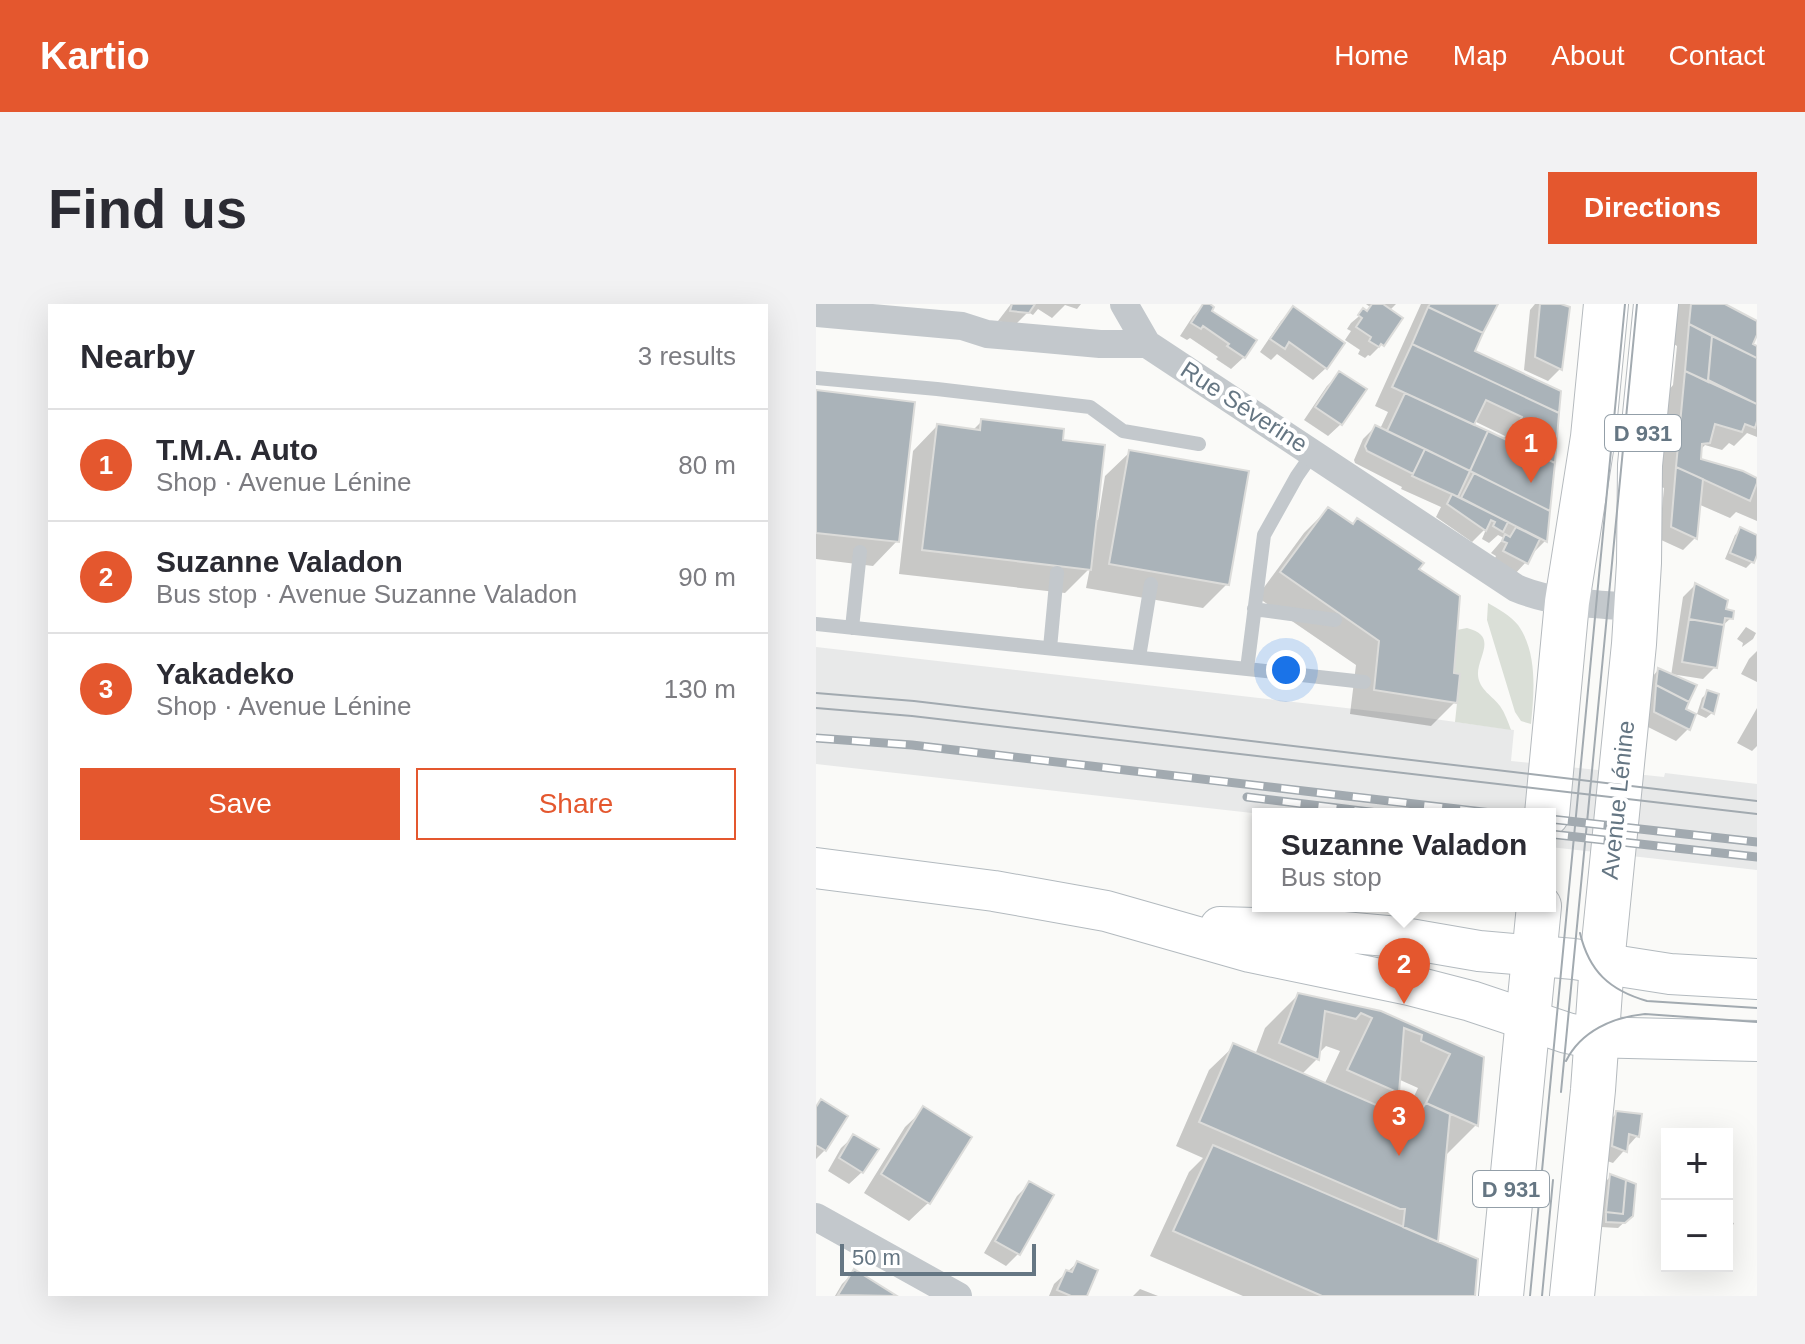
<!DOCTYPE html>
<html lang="en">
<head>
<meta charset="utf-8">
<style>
	body { margin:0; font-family:Helvetica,sans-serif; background:#f2f2f3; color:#2b2b33 }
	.controls { position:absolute; right:24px; bottom:24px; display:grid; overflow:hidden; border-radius:0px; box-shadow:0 8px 32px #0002 }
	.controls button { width:72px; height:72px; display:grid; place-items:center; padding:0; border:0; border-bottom:2px solid #e1e1e2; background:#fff; color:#2b2b33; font:40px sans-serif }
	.scale { position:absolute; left:24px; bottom:20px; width:196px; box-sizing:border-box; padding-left:8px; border:4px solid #657683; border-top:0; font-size:22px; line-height:28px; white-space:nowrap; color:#657683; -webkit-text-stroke:6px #fff; paint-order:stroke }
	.you { position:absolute; left:470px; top:366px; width:28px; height:28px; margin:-20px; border:6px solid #fff; border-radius:50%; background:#1a73e8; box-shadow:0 0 0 12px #1a73e833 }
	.badge { display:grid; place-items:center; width:52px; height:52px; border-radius:50%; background:#e4572e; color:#fff; font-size:26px; font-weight:700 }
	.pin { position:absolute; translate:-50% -66px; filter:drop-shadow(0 2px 4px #0008) }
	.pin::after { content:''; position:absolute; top:42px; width:28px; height:24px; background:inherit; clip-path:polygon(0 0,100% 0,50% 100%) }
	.popup { position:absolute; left:436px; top:504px; width:304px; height:104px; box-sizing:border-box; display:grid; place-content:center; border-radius:0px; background:#fff; filter:drop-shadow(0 2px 6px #0005); font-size:26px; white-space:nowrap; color:#7c7c81 }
	.popup b { font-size:30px; color:#2b2b33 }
	.popup::after { content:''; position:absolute; left:50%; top:100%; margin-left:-16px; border:16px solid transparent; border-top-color:#fff }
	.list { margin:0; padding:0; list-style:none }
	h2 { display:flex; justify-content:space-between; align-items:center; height:104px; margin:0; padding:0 32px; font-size:34px }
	h2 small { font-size:26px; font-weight:400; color:#7c7c81 }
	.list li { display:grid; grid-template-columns:52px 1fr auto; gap:24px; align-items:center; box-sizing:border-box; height:112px; padding:0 32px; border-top:2px solid #e1e1e2 }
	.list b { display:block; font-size:30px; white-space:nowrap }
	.list p { margin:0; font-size:26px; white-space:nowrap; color:#7c7c81 }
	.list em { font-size:26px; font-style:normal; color:#7c7c81 }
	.actions { display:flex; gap:16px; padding:24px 32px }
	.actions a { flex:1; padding:18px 0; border:2px solid #e4572e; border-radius:0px; text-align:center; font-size:28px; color:#e4572e }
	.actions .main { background:#e4572e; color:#fff }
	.map { position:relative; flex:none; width:941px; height:992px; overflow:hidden; border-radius:0px }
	header { display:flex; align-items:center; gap:48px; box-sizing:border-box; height:112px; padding:0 40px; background:#e4572e; color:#fff }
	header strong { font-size:38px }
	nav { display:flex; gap:44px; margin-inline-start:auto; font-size:28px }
	.intro { display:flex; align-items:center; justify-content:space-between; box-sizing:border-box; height:192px; padding:0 48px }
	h1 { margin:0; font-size:56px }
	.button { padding:20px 36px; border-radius:0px; background:#e4572e; color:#fff; font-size:28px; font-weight:700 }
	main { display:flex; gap:48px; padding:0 48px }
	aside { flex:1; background:#fff; border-radius:0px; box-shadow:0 8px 32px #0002 }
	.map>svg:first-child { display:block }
</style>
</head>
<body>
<header>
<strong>Kartio</strong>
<nav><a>Home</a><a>Map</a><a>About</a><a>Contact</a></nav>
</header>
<div class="intro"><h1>Find us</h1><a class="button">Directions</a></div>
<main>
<aside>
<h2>Nearby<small>3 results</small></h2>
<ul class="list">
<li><span class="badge">1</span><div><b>T.M.A. Auto</b><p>Shop · Avenue Lénine</p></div><em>80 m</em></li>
<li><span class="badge">2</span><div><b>Suzanne Valadon</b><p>Bus stop · Avenue Suzanne Valadon</p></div><em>90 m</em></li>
<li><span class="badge">3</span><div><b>Yakadeko</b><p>Shop · Avenue Lénine</p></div><em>130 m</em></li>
</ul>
<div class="actions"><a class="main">Save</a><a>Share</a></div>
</aside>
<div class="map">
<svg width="941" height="992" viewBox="0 0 941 992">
	<rect width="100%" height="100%" fill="#fafaf8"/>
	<path fill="#e8e9e9" d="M0,343L582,410L698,426L695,457L848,473L849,469L941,480V566L734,543V510H445L0,460Z"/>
	<path fill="#dadfd7" d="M672,299C682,305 694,311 702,321C722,349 718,389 715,420L705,417L699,408L671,316Z
		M651,324C683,332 661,353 662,371C663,386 677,392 684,402C689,409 692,418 695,426L639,418L644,371L638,369L641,326Z"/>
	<path fill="#0003" fill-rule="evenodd" d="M195,0H265L261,5L249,1L236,14L222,5L217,11L212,8L199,21L182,17Z
		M389,0L428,53L415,65L400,55L402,53L374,34L371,36L364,32L377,12Z
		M550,0H580L573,7L566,40L554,52L552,51L549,54L542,50L544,46L529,36L535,27L531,25L535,19L554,3Z
		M605,0H680L656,48L743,88L729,237L717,249L716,248L710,258L698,271L676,260L680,252L675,249L688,234L682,231L673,239L666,235L671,223L656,238L620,213L625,203L585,185L586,183L539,159L538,156L547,135L559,123L564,125L572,108L559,102ZM658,117L689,132L687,137L656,122Z
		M719,0H741L744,65L732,77L708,66L714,6Z
		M859,0H906L941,19V27L934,40L941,44V133L931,129L918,142L913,139L906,146L889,141L883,147L882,157L941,176V217L920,208L914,214L882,200L879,234L867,246L843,235L848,184L843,182L851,88L857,81L861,42L856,39Z
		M478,5L510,64L497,76L461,50L455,56L444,48L465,17Z
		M524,69L525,120L512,132L488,116L511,82Z
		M0,88L81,237L57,262L0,255Z
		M165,118L244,138L278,215L282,216L289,172L314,148L411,280L387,304L270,284L274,264L249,289L83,270L97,147L121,122L156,127Z
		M512,205L600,266L635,371L639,398L615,422L534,410L540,361L441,293L488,229Z
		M925,226L941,233V246L936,258L930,264L909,255L919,231Z
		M879,281L915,314L905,323L899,363L887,375L855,370L872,425L860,437L826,420L828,396L835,389L837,372L842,366L855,372L867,293Z
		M930,323L940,329L937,335L926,343L927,339L921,335Z
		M941,347V378L925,370L933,355Z
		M892,388L896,409L890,414L881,410L886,394Z
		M941,404V442L936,447L921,439Z
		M482,691L564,709L666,755L660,821L627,854L619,939L657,992H427L334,952L373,868L387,854L360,842L393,766L418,742L439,751L449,724ZM510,742L524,747L508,781L485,771L501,755L502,746L505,747ZM582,775L602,784L587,815L563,805L581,788Z
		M5,798L9,846L0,855V803Z
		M108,805L154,834L112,899L93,917L48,889L89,823Z
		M801,809L821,832L797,859L785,855L788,822Z
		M38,832L46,868L33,880L12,867L25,844Z
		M795,872L816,911L802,924L785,923L789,878Z
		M213,880L202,950L190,962L168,949L201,892Z
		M911,917L918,919L911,934Z
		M261,959L269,992H233L238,980Z
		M38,968L78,992H19L26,980Z
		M324,985L342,992H317Z"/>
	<path fill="#aab3b9" stroke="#dcdcda" stroke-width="2" d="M196,0H219L213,9L194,7Z
		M387,0H394L398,3L396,7L441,36L429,54L411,42L413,40L387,22L385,25L375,19Z
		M556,0H567L587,14L568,42L565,40L563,43L553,37L555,33L540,23L546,14L542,11L547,4L551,7Z
		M614,0H682L667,29L612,3Z
		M724,0H745L754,3L746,66L719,53Z
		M875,0H909L941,17V31L937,40L941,42V54L873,20Z
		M477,2L529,39L511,65L473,38L469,45L454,35Z
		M612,3L667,29L659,47L745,87L743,109L596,40Z
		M873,20L896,32L892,78L869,67Z
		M896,32L941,54V100L892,76Z
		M596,40L743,109L739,159L717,149L719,134L705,128L708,121L703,119L706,113L670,96L658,121L576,83Z
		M523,67L551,85L526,121L499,103Z
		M869,67L941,100V117L939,124L929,120L926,128L899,120L894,139L886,140L885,155L927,167L941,174V179L934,197L860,163Z
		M0,86L99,98L83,238L0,229Z
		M589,89L672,127L654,167L571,127Z
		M165,115L248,125L247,136L289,141L275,266L106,246L121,120L164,126Z
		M559,121L609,145L597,170L551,147L549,142Z
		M672,127L739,159L734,207L654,167Z
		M609,145L654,167L642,193L596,172Z
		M313,146L433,167L413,281L293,260Z
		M860,163L887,175L881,235L855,223Z
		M658,169L734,207L731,238L645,194Z
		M636,190L692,218L687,228L677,222L679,218L675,216L670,227L631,200Z
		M512,203L537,220L541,214L608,259L603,265L644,292L638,369L644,370L641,399L558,386L563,337L464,268Z
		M700,223L724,235L712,260L687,247L691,239L686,237L689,230L694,233Z
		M924,223L941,231V251L938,259L914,249Z
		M879,279L912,296L910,305L918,307L917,315L909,314L908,321L873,315Z
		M873,315L908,321L901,364L866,358Z
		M842,364L881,381L873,398L840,381Z
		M840,381L873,398L870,405L880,410L874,426L838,408Z
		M891,386L903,390L898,410L886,404Z
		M482,689L565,707L668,753L662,822L610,799L634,750L605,737L606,731L588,724L583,789L531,766L556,714L545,709L540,715L509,707L503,756L463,739Z
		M417,739L597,817L610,799L634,810L622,938L587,923L589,905H584L383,818Z
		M5,795L32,812L10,847L0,841V803Z
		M107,802L156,833L114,900L65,870Z
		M800,807L826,810L823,833L813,830L811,848L796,842Z
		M37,830L63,845L47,869L23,854Z
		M397,841L662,955L659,992H506L357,927Z
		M794,870L810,876L807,910L790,908Z
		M810,876L820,880L817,912L809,919L790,918V908L807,910Z
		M213,877L238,891L204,951L179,937Z
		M261,957L282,966L271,992H255L241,986L250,966L256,968Z
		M38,965L81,992L22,991Z"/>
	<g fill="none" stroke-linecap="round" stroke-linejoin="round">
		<defs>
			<path id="secondary" d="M0,564L178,587L290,607L434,648L593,681L655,697L751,729L770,733L941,737
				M404,623L505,626L582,633L663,647L758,655L854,670L941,675"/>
			<path id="primary" d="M731,510L751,298L777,133L790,0
				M685,992L723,602
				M756,992L777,786L786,659L818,340L823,259L824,161L840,0"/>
		</defs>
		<use href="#secondary" stroke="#b3babf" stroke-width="42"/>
		<use href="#primary" stroke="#b5babe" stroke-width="46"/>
		<path stroke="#c3c8cc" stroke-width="14" d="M0,74L121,85L274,103L307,127L383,140
			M438,305L519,316
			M0,320L431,365L448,231L481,172L497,149
			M36,324L44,248
			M234,344L241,269
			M323,353L335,280
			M431,365L548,378"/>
		<path stroke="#c3c8cc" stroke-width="28" d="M308,0L331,40
			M0,9L146,22L171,30L284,40H331L700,284C738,300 779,300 820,303
			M0,913L142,992"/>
		<use href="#secondary" stroke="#fff" stroke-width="40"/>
		<use href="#primary" stroke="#fff" stroke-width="44"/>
		<path stroke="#a2aab0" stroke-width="2" d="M0,389L98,397L941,497
			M0,404L96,412L941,510
			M764,629C773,667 793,686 831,697L941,704
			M750,757C765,727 797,713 829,710L941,718
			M745,788L821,0
			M714,992L809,0
			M726,992L737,876"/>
		<defs>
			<path id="rail" d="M0,434L96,441L684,510
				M431,493L570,510
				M734,515L941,538
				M734,530L941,553"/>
		</defs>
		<use href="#rail" stroke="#a2aab0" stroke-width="9"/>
		<use href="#rail" stroke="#fff" stroke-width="6" stroke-dasharray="18" stroke-linecap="butt"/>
	</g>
	<g text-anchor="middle" stroke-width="8" stroke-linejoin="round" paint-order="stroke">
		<g fill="#fff" stroke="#939fa8" stroke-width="2">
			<rect x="789" y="111" width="76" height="36" rx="6"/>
			<rect x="657" y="867" width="76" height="36" rx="6"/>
		</g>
		<g font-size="22" font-weight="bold" fill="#657683">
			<text x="827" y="137">D 931</text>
			<text x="695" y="893">D 931</text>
		</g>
		<g font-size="24" fill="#657683" stroke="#fff">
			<text transform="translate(428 103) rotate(33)" y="8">Rue Séverine</text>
			<text transform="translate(802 496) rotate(-84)" y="8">Avenue Lénine</text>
		</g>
	</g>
</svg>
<div class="controls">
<button>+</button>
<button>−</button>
</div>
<div class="scale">50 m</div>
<div class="you"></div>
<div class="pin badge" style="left:715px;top:179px">1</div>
<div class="pin badge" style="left:588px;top:700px">2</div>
<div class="popup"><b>Suzanne Valadon</b>Bus stop</div>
<div class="pin badge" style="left:583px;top:852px">3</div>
</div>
</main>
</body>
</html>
